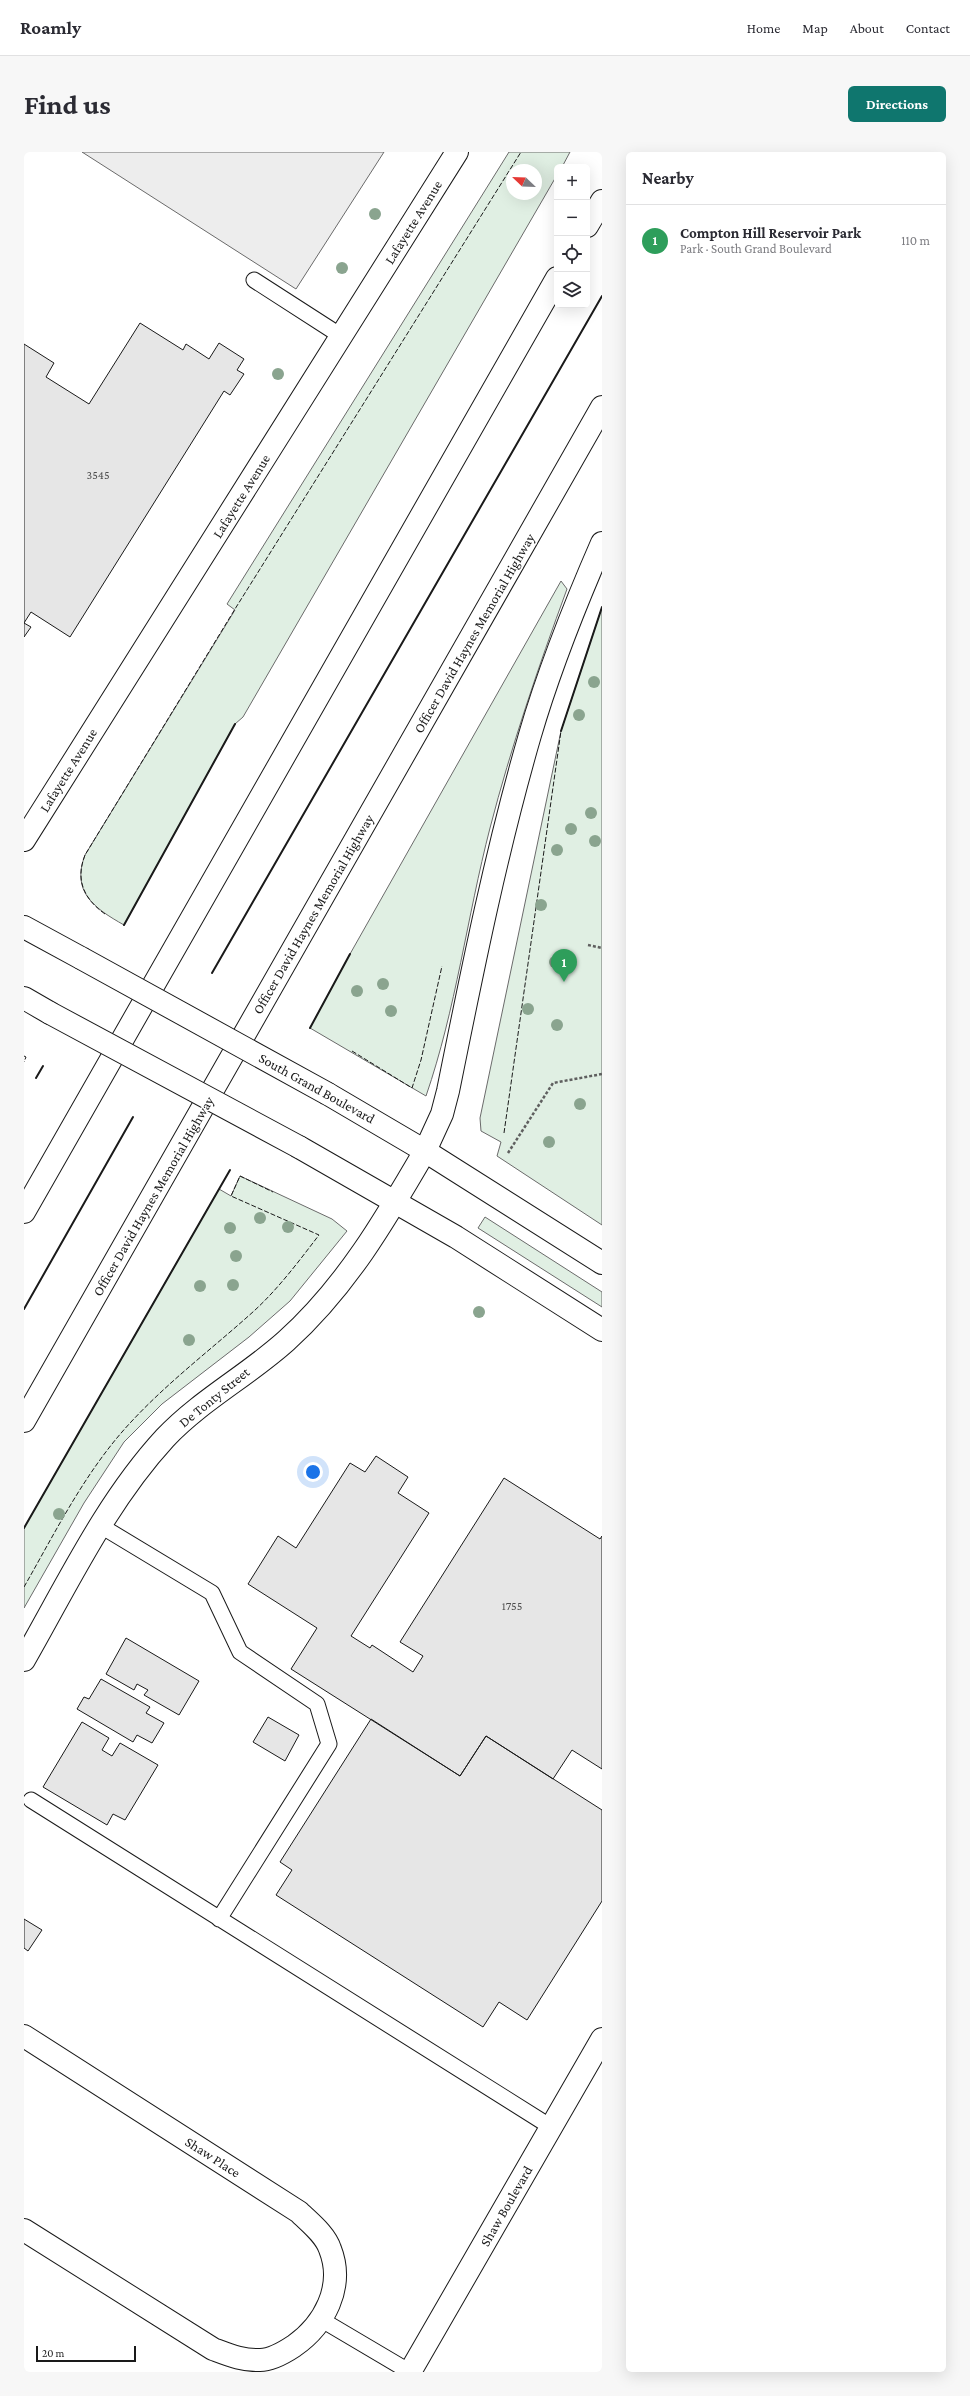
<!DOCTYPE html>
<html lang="en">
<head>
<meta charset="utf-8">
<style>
	body { margin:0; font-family:"Crimson Pro",serif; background:#f7f7f7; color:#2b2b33 }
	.controls { position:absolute; right:12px; top:12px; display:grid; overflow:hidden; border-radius:6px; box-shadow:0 4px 16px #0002 }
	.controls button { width:36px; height:36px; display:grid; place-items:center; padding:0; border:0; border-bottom:1px solid #e1e1e2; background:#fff; color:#2b2b33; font:20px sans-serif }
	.compass { position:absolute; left:482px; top:12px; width:36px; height:36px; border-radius:50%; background:#fff; box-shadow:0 4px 16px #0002; rotate:293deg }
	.scale { position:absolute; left:12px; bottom:10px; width:100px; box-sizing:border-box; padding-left:4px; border:2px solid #1a1a1a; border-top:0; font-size:11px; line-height:14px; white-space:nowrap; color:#1a1a1a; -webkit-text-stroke:3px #fff; paint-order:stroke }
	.you { position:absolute; left:289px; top:1320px; width:14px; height:14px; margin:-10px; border:3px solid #fff; border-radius:50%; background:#1a73e8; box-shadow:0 0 0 6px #1a73e833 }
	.badge { display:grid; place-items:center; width:26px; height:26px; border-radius:50%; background:#0f766e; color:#fff; font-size:13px; font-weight:700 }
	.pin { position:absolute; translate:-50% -33px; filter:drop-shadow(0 1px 2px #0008) }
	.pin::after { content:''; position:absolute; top:21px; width:14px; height:12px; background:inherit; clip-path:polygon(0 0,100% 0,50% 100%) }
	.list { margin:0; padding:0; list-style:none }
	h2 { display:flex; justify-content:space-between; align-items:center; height:52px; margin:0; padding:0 16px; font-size:17px }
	h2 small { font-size:13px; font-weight:400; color:#7c7c81 }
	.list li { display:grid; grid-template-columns:26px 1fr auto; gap:12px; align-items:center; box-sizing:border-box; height:72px; padding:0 16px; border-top:1px solid #e1e1e2 }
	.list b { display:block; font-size:15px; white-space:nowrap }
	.list p { margin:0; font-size:13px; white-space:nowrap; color:#7c7c81 }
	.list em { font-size:13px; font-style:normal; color:#7c7c81 }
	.icon { flex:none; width:22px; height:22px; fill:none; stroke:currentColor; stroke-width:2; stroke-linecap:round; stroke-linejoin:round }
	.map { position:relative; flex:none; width:578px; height:2220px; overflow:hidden; border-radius:6px }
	header { display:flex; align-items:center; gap:24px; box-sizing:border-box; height:56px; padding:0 20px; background:#fff; border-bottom:1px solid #e1e1e2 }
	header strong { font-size:19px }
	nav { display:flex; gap:22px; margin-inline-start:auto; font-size:14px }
	.intro { display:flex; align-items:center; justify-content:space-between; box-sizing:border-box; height:96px; padding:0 24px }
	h1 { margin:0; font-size:28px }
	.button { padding:10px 18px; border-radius:6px; background:#0f766e; color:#fff; font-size:14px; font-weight:700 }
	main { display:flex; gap:24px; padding:0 24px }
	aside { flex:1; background:#fff; border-radius:6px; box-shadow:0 4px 16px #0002 }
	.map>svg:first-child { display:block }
</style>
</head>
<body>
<header>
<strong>Roamly</strong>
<nav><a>Home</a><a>Map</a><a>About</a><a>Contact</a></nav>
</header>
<div class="intro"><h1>Find us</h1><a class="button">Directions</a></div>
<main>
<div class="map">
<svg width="578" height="2220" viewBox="0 0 578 2220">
	<rect width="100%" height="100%" fill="#fff"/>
	<path fill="#e0efe3" stroke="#6a6a6a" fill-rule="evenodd" d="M485,0H546L538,15H533V23L219,565L211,572L100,773C70,756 47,740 61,703L211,458L203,452ZM488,18H512V42H488Z
		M537,429L543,437C514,516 487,595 466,676C443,765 432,857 402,944L286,876L326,802Z
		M578,455V1073L473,1004L477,990L457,979L456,966L537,579Z
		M216,1024L308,1067L323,1079L266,1149L225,1185L138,1252L100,1290L60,1351L0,1456V1376L195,1037L207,1044Z
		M461,1065L578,1140V1155L454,1076Z"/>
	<path fill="#ededed" stroke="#6a6a6a" d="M58,0H360L272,137Z"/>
	<path fill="#e6e6e6" stroke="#1a1a1a" d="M116,171L159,198L162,192L185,207L195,191L220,207L213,218L220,222L206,243L200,239L46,485L7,460L0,471V192L30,211L22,225L65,252Z
		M0,471L7,475L0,485Z
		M352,1304L384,1325L374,1341L405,1361L327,1484L346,1496L348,1493L389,1520L399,1504L376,1490L480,1326L576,1387L578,1384V1617L548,1598L529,1627L462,1584L436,1624L267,1517L293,1476L224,1432L254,1384L272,1396L326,1311L341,1320Z
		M102,1486L175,1529L155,1563L120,1543L124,1538L113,1532L110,1538L82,1522Z
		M77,1527L126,1555L122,1561L140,1571L128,1591L113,1583L109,1590L53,1557L60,1545L65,1547Z
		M244,1565L275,1583L261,1609L229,1590Z
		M347,1567L436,1624L462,1584L578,1658V1749L503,1868L475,1850L459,1875L252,1743L268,1718L256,1710Z
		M58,1570L85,1586L78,1598L88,1604L96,1591L134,1613L101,1668L89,1662L83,1673L19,1635Z
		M0,1767L18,1778L4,1799L0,1796Z"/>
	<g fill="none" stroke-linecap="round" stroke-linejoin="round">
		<defs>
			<path id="lane" d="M230,128L317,184
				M77,1374L188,1441L216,1500L293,1552L305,1592L195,1767
				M7,1648L527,1975
				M298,2168L386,2220"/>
			<path id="street" d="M0,688L433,0
				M0,1508C43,1433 82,1350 141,1286C177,1248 223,1224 262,1189C322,1135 361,1068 401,999
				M0,1884L275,2060C285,2070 301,2082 306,2097C321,2135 300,2173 270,2194C261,2200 247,2208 236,2208C219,2209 205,2203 189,2197L0,2078"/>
			<path id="secondary" d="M386,2220L578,1887"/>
			<path id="primary" d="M0,775L57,806
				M0,846L26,861
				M304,942L401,999L578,1111
				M275,995L432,1085L578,1178"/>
			<path id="highway" d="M563,74L578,49
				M401,999L418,962L424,939C448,820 472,700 506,583C525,518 551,453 578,391
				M0,1060L533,126
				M0,1269L578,255"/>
		</defs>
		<use href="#lane" stroke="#1a1a1a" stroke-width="17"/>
		<use href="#street" stroke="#1a1a1a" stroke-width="24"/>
		<use href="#secondary" stroke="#1a1a1a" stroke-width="24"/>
		<use href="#primary" stroke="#1a1a1a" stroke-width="24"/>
		<use href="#highway" stroke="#1a1a1a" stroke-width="24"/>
		<path stroke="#5f5f5f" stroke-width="2.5" stroke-dasharray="3 2" stroke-linecap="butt" d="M564,793L578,796
			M484,1001L529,931L578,922"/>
		<use href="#lane" stroke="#fff" stroke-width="15"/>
		<use href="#street" stroke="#fff" stroke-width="22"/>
		<use href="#secondary" stroke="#fff" stroke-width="22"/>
		<use href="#primary" stroke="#fff" stroke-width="22"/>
		<use href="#highway" stroke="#fff" stroke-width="22"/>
		<defs>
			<path id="primary-bridge" d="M57,806L304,942
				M26,861L275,995"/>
		</defs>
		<use href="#primary-bridge" stroke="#1a1a1a" stroke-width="24" stroke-linecap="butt"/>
		<use href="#primary-bridge" stroke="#fff" stroke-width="22"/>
		<path stroke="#1a1a1a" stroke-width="1" stroke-dasharray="5 2" stroke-linecap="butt" d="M81,762C60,747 51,728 61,703L211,457L497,0
			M328,899L388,936L397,908L418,814
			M0,904L2,905L0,910
			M480,981L537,579
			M0,1435C32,1379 62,1318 107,1270C145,1229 189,1196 230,1159C255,1136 275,1109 295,1083L207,1044L216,1024L249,1040"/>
		<path stroke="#1a1a1a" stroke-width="2" d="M537,579L578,455
			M100,773L211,572
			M188,821L578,144
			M286,876L326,802
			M12,926L19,914
			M0,1157L109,965
			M0,1376L206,1018"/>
	</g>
	<g fill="#8aa48f">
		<circle cx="351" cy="62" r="6"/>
		<circle cx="318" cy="116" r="6"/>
		<circle cx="254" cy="222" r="6"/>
		<circle cx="570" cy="530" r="6"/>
		<circle cx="555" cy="563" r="6"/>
		<circle cx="567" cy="661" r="6"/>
		<circle cx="547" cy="677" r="6"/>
		<circle cx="571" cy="689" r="6"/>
		<circle cx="533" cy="698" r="6"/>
		<circle cx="517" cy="753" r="6"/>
		<circle cx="531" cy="810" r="6"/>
		<circle cx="359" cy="832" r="6"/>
		<circle cx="333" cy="839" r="6"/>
		<circle cx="504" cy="857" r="6"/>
		<circle cx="367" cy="859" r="6"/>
		<circle cx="533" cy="873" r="6"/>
		<circle cx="556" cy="952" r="6"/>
		<circle cx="525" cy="990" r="6"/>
		<circle cx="236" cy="1066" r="6"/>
		<circle cx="264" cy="1075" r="6"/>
		<circle cx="206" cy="1076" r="6"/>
		<circle cx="212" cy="1104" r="6"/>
		<circle cx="209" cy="1133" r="6"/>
		<circle cx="176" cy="1134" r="6"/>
		<circle cx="455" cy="1160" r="6"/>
		<circle cx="165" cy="1188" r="6"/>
		<circle cx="35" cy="1362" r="6"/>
	</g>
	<g text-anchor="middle" stroke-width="3" stroke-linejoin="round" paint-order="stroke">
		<g font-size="12" fill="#4d4d4d">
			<text x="74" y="327">3545</text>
			<text x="488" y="1458">1755</text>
		</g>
		<g font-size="14" fill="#1a1a1a" stroke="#fff">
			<text transform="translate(389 70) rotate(-58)" y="5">Lafayette Avenue</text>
			<text transform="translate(217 344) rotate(-58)" y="5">Lafayette Avenue</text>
			<text transform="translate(450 481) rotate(-60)" y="5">Officer David Haynes Memorial Highway</text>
			<text transform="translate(44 618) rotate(-58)" y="5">Lafayette Avenue</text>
			<text transform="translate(289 762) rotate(-60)" y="5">Officer David Haynes Memorial Highway</text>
			<text transform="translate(293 936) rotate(29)" y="5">South Grand Boulevard</text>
			<text transform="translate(129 1044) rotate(-60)" y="5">Officer David Haynes Memorial Highway</text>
			<text transform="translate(190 1245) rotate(-39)" y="5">De Tonty Street</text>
			<text transform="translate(189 2005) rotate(33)" y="5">Shaw Place</text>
			<text transform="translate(482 2054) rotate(-60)" y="5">Shaw Boulevard</text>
		</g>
	</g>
</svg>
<div class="controls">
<button>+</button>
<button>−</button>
<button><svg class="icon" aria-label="locate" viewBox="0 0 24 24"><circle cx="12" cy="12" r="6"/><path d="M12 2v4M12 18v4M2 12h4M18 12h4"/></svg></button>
<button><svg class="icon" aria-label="layers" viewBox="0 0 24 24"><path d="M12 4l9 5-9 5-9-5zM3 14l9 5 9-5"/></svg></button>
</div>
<svg class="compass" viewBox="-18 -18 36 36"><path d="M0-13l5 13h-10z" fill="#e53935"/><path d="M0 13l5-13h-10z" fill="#7c7c81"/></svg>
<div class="scale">20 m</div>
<div class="you"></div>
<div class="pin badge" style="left:540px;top:830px;background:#2e9e5b">1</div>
</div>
<aside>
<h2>Nearby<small></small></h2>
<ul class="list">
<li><span class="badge" style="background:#2e9e5b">1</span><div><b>Compton Hill Reservoir Park</b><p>Park · South Grand Boulevard</p></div><em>110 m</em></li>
</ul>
</aside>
</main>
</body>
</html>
